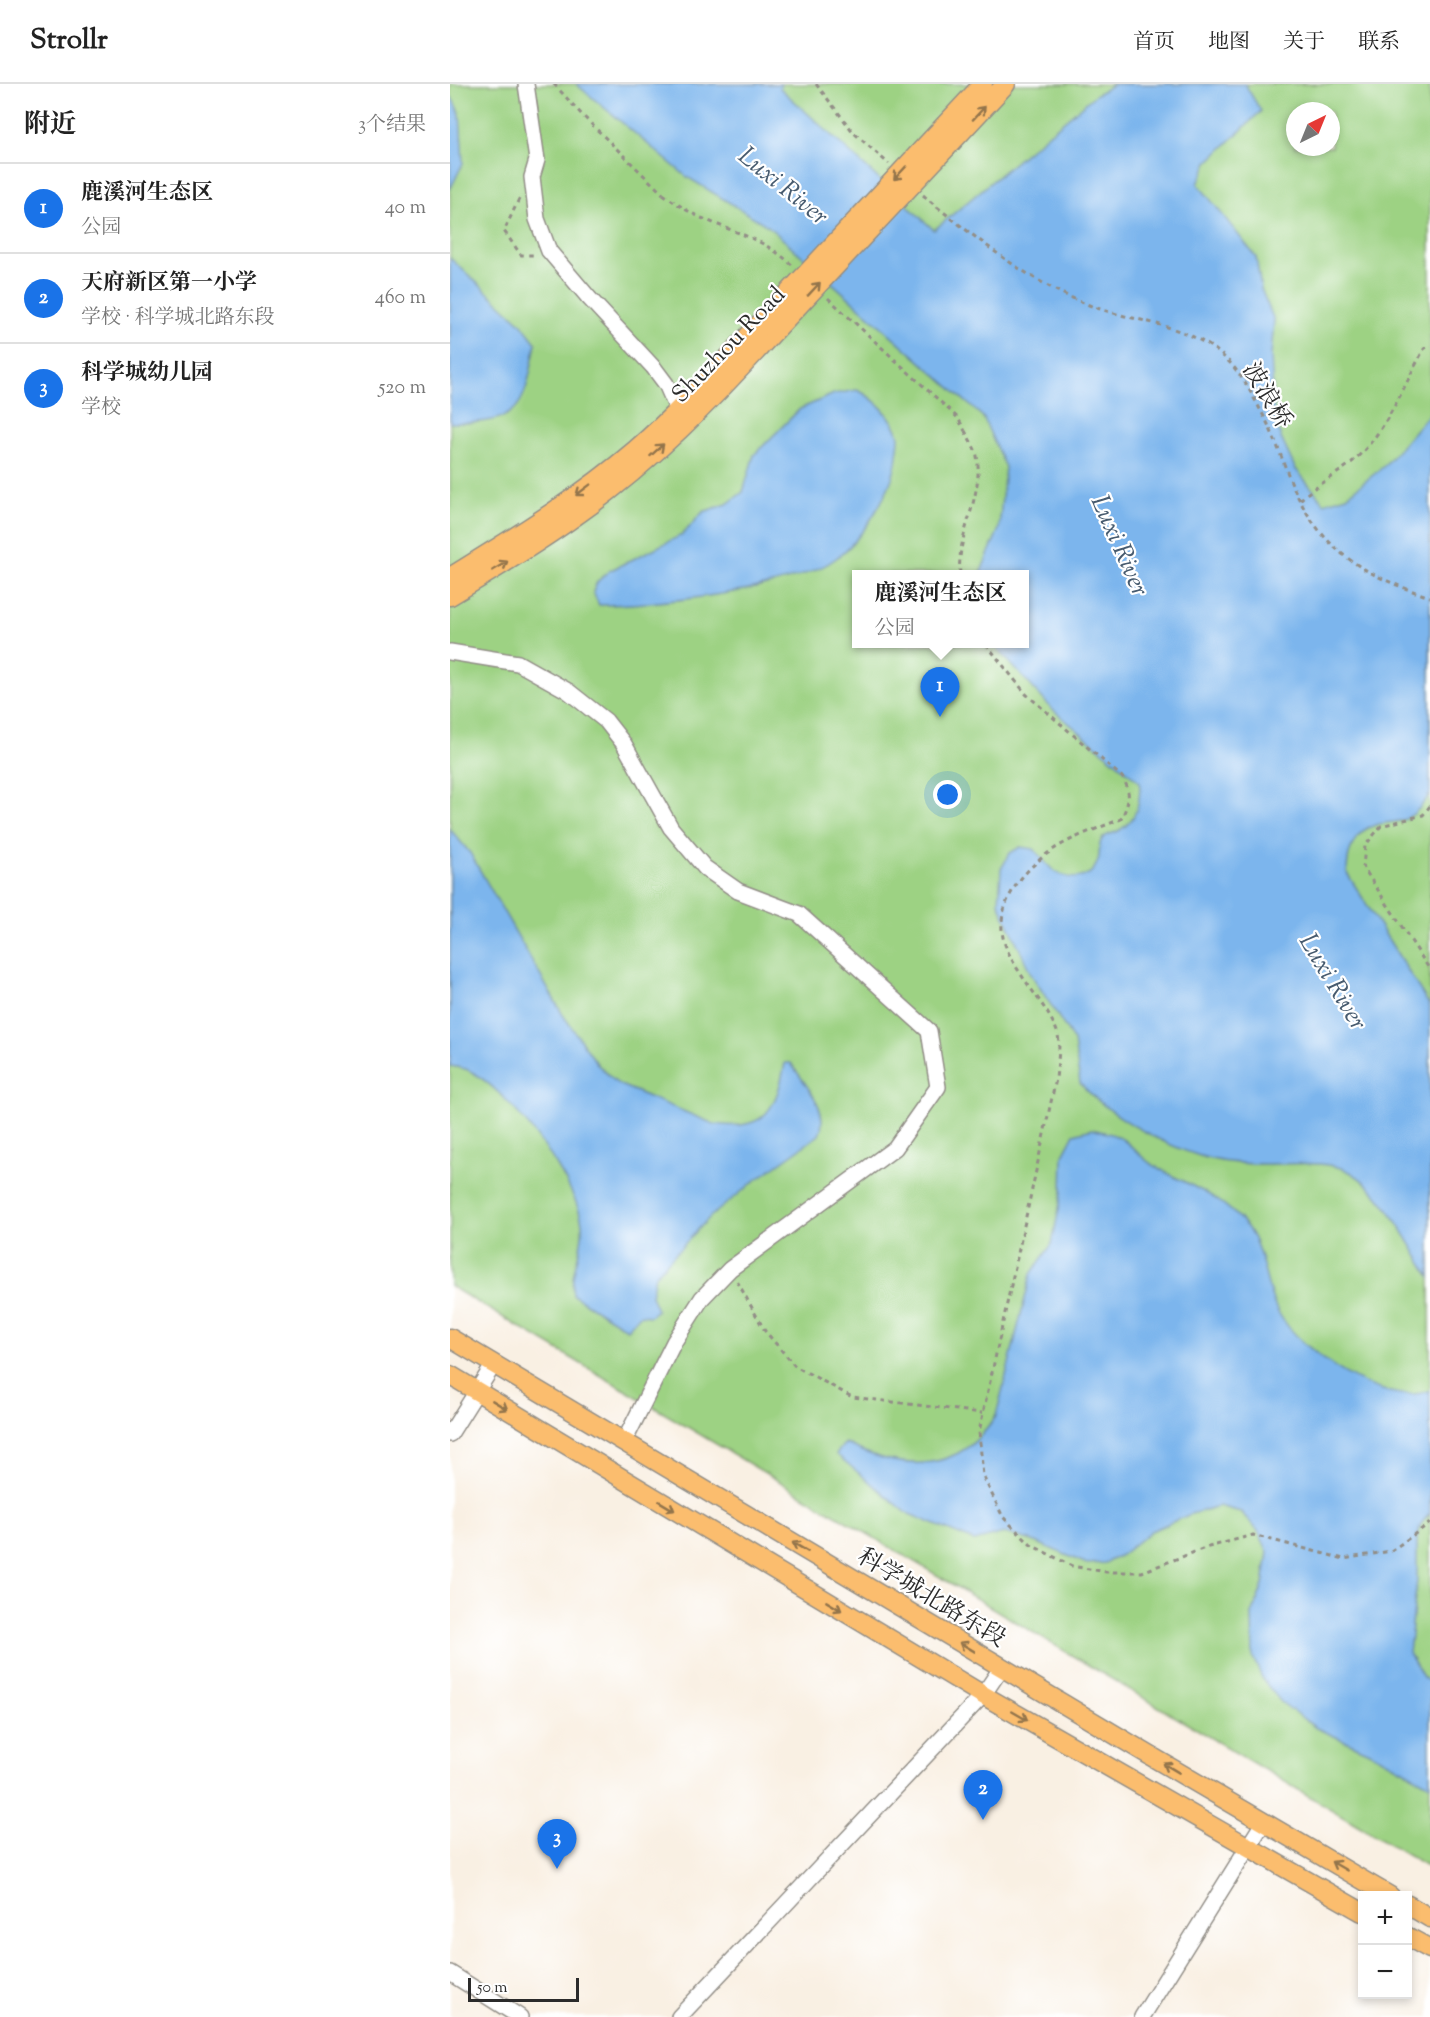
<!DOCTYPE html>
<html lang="zh">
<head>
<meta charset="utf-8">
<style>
	body { margin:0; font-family:"Sorts Mill Goudy","Noto Serif SC",serif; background:#f6f6f6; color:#222 }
	.controls { position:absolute; right:18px; bottom:18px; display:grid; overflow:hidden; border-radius:0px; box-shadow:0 3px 9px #0003 }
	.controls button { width:54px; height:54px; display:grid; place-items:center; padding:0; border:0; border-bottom:2px solid #e0e0e0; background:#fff; color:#222; font:30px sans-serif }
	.compass { position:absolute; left:836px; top:18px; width:54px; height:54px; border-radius:50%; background:#fff; box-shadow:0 3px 9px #0003; rotate:43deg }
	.scale { position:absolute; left:18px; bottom:15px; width:111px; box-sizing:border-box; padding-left:6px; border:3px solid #2b2b2b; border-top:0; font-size:16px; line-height:21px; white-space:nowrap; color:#2b2b2b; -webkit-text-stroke:4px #fff; paint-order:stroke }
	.you { position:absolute; left:498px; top:711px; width:21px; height:21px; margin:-15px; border:4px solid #fff; border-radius:50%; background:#1a73e8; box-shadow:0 0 0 9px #1a73e833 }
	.badge { display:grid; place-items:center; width:39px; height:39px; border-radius:50%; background:#1a73e8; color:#fff; font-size:20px; font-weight:700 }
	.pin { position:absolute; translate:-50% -50px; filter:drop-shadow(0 2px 3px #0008) }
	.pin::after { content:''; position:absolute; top:32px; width:21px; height:18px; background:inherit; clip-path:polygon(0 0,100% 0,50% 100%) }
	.popup { position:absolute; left:402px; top:486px; width:177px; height:78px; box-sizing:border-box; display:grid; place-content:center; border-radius:0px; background:#fff; filter:drop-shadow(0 2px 4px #0005); font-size:20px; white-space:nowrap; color:#767676 }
	.popup b { font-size:22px; color:#222 }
	.popup::after { content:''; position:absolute; left:50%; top:100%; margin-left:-12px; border:12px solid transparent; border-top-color:#fff }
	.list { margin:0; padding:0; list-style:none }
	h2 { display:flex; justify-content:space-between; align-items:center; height:78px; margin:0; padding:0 24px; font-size:26px }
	h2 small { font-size:20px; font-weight:400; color:#767676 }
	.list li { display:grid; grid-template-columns:39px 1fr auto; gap:18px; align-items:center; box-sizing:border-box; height:90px; padding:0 24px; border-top:2px solid #e0e0e0 }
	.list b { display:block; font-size:22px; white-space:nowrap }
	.list p { margin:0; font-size:20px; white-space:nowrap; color:#767676 }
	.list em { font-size:20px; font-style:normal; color:#767676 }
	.map { position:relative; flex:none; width:980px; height:1933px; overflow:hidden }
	header { display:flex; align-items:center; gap:36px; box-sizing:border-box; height:84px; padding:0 30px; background:#fff; border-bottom:2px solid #e0e0e0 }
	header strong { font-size:28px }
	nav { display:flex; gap:33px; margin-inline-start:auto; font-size:21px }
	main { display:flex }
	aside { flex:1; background:#fff }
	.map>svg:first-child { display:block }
</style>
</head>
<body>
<header>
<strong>Strollr</strong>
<nav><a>首页</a><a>地图</a><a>关于</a><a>联系</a></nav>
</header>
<main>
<aside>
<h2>附近<small>3个结果</small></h2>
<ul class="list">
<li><span class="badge">1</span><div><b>鹿溪河生态区</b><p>公园</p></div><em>40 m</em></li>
<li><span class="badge">2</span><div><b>天府新区第一小学</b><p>学校 · 科学城北路东段</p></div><em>460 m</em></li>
<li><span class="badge">3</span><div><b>科学城幼儿园</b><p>学校</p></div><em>520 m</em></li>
</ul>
</aside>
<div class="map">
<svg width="980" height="1933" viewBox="0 0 980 1933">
	<rect width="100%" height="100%" fill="#fff"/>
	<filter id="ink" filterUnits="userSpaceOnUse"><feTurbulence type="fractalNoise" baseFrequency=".0167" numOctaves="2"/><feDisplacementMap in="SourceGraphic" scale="12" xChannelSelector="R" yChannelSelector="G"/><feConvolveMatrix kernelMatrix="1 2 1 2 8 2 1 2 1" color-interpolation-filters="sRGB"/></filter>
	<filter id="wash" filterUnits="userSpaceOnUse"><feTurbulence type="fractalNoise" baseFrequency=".008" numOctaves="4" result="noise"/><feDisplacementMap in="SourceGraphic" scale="24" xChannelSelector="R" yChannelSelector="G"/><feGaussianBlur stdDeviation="1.35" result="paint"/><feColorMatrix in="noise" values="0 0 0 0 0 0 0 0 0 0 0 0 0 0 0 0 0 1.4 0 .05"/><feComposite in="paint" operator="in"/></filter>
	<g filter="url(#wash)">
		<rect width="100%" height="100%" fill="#f9f0e3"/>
		<path fill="#9dd283" stroke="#647e57" stroke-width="1.5" fill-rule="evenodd" d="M0,0H980V1784L0,1202ZM845,27H881V63H845ZM406,490H574V560H406Z"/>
		<path fill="#7cb5ed" stroke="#54708c" stroke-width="1.5" d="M126,0H331L330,4L484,146L645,11L664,0H795L811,27L758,78L748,100L806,173L811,205L824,236L821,271L824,331L831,354L845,384L874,419L897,412L934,382L980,329V710C973,720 965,732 953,736C945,739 934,738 926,741C904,746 897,769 897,789L980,922V1193C961,1162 933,1106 900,1088C876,1075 841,1081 814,1080C794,1080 769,1078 750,1072C711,1060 657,1030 630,999L624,957L581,890L549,819L551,785L560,769L570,763L584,765C590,772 596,780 603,786C619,798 642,797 648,776C651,769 647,760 653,754C657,750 665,749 670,746C688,735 690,717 690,698L603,626L543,560H574V490H530L549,445L555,383L533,333L318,142L237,93Z
			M0,10L10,30L13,79L0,106Z
			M0,174L71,239L86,259C73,326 73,339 0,339Z
			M407,306C423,313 446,335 449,353C449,358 448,365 447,371C445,404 412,456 385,475C344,506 202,522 149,521L143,508L147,498L159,487L232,451L253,428L277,420L293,408L304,371L350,325L384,310Z
			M0,745L20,769L113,931L148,981L168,1000L264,1040C316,1048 326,1025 335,979H341C354,1000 381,1026 369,1051L306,1096L260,1133L205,1191L201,1212L207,1226L200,1232L190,1231L177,1245L123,1211C119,1185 137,1162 131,1134C122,1092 58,1005 18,986C13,984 6,983 0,982Z
			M642,1045C651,1048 664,1049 672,1055C683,1062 691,1074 703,1081C737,1102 770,1109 797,1143C815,1168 814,1202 828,1228C849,1266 935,1327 980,1306V1429L971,1440L967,1454V1496L959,1569L973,1593L980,1598V1701L920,1668L866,1644L831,1618L813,1596L803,1573L802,1530L813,1501L818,1468L808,1447L791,1428L769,1422L741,1430L701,1447L671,1471L655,1479L637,1480L583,1457L554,1449L524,1457L457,1429L386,1370L395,1359C451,1388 509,1391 546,1332L581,1190L602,1160L612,1109L613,1071L624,1050Z"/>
	</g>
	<g filter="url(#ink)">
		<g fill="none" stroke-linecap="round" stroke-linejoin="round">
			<defs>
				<path id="minor" d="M76,0L87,76L82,93L87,135L99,167L139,214
					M204,284L216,300L227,325
					M0,568L68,579L118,607L156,637L174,660L221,744L255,784L288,807L349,830L479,947L488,1003L445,1064L280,1185L252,1214L224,1258L174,1358
					M0,1350L44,1280
					M0,1889L70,1933
					M229,1933L533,1611L552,1583
					M692,1933L813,1739"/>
				<path id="major" d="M490,46L533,0
					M502,58L556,0
					M0,493C63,454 128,415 185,366C231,326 271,281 313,236
					M0,512C43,486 86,461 127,431C200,380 264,314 324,248
					M0,1254L699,1671L940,1812
					M0,1291L533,1611L912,1828
					M958,1821L980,1834
					M958,1853L980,1865"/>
			</defs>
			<use href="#minor" stroke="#928e87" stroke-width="18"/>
			<use href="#major" stroke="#928e87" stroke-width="21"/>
			<path stroke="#928e87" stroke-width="3" stroke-dasharray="4.5 4.5" stroke-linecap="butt" d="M104,0L133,32L213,110
				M366,0L404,49L439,80
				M473,111L487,123
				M69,115L54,147L71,171H87
				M850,416C866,400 886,392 902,378C936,349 953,303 974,265L980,261
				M510,490C506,450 534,413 527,372C525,363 519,355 515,347
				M536,560L576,610L672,693C682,708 679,719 671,735C649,744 625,752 604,765C573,785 540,824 556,863C568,893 594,917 606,945C612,957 607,982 606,995L529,1348L533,1392L553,1433L581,1461L622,1482L656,1488H692L755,1464L803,1451L894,1475L941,1467L980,1439
				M980,722L973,731L931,742L915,762L913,783L980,886
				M287,1197L315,1247L345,1282L402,1313L532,1329"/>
			<use href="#minor" stroke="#fff" stroke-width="15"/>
			<use href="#major" stroke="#fbbd6e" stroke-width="18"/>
			<defs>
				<path id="minor-bridge" d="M139,214L204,284"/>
				<path id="major-bridge" d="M313,236L490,46
					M324,248L502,58"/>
			</defs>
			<use href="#minor-bridge" stroke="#928e87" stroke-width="18" stroke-linecap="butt"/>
			<use href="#major-bridge" stroke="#928e87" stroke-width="21" stroke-linecap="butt"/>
			<path stroke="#928e87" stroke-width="3" stroke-dasharray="4.5 4.5" stroke-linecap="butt" d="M213,110C226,119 239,129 254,135C288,150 313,154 342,181
				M487,123C534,160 583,200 639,221C685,239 735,238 774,273C790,287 802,310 812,329C826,354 831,374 842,400C871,467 913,491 980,513
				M378,214L508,334L515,347"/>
			<use href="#minor-bridge" stroke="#fff" stroke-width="15"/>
			<use href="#major-bridge" stroke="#fbbd6e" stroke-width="18"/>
		</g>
		<defs><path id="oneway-shaft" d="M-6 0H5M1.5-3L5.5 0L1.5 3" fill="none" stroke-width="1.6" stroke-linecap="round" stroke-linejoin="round" transform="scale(1.5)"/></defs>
		<g stroke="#93744c">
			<use href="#oneway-shaft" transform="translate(529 29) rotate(-47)"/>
			<use href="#oneway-shaft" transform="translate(450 89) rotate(133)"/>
			<use href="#oneway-shaft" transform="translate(364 205) rotate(-47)"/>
			<use href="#oneway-shaft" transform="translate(207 366) rotate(-42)"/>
			<use href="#oneway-shaft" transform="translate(133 406) rotate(143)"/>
			<use href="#oneway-shaft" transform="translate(50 482) rotate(-31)"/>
			<use href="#oneway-shaft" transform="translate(50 1321) rotate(31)"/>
			<use href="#oneway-shaft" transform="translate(217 1422) rotate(31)"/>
			<use href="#oneway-shaft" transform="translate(350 1463) rotate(-149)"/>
			<use href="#oneway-shaft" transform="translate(384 1522) rotate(31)"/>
			<use href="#oneway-shaft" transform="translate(517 1563) rotate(-149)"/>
			<use href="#oneway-shaft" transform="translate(570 1632) rotate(30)"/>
			<use href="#oneway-shaft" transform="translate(721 1684) rotate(-149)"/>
			<use href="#oneway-shaft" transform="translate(889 1782) rotate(-150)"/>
		</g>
	</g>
	<g text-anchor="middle" stroke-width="4.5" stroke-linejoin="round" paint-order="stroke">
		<g font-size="24" fill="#2b2b2b" stroke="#fff">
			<text transform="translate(278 260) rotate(-46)" y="8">Shuzhou Road</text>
			<text transform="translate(818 311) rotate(59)" y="8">波浪桥</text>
			<text transform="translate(482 1513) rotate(31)" y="8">科学城北路东段</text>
		</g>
		<g font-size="26" font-style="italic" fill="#475b6f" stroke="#fff">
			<text transform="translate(334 101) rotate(39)" y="9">Luxi River</text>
			<text transform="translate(671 461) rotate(66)" y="9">Luxi River</text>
			<text transform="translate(884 897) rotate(59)" y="9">Luxi River</text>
		</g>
	</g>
</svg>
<div class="controls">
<button>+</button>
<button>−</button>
</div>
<svg class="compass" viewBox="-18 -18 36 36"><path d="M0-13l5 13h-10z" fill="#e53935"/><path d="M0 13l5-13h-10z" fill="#767676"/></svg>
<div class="scale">50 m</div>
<div class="you"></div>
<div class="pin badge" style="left:490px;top:633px">1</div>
<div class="popup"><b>鹿溪河生态区</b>公园</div>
<div class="pin badge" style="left:533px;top:1736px">2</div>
<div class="pin badge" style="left:107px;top:1785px">3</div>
</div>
</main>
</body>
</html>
